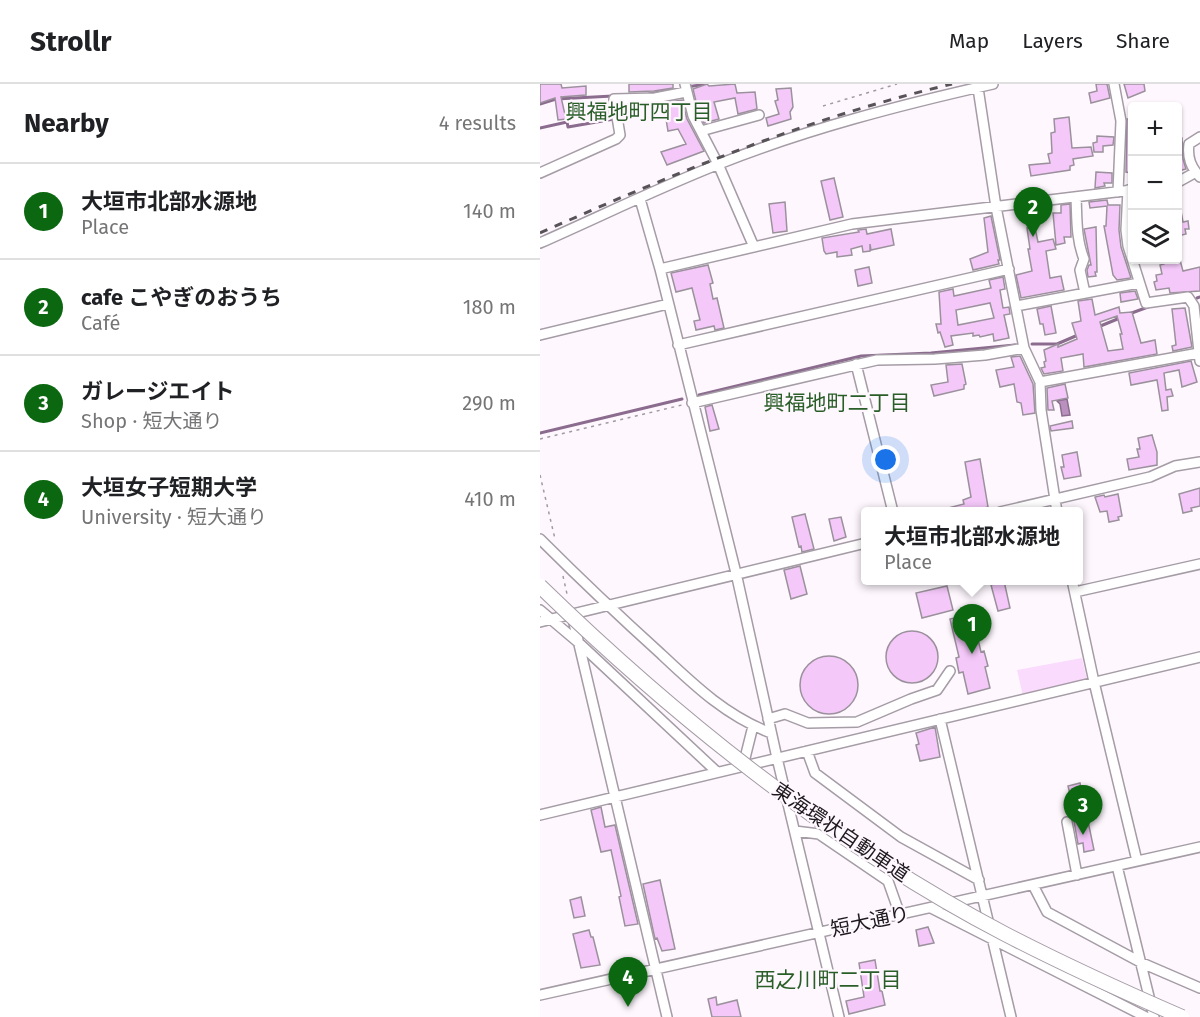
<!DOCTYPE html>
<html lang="en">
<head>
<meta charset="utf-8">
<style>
	body { margin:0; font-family:"Fira Sans","Noto Sans JP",sans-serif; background:#f2f2f2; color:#202124 }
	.controls { position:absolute; right:18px; top:18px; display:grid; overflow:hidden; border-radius:6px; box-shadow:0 2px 4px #0004 }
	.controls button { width:54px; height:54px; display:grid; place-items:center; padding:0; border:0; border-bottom:2px solid #e0e0e0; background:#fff; color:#202124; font:30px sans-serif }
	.you { position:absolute; left:346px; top:376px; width:21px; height:21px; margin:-15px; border:4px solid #fff; border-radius:50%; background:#1a73e8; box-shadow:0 0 0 9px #1a73e833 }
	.badge { display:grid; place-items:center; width:39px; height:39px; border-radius:50%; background:#0b6810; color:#fff; font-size:20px; font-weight:700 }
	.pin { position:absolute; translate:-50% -50px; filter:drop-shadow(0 2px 3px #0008) }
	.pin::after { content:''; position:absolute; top:32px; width:21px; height:18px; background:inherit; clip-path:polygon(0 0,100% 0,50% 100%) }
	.popup { position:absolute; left:321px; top:423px; width:222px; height:78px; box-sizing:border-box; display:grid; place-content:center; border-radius:6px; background:#fff; filter:drop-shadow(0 2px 4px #0005); font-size:20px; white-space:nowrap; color:#757577 }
	.popup b { font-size:22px; color:#202124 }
	.popup::after { content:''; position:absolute; left:50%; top:100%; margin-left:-12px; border:12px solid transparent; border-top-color:#fff }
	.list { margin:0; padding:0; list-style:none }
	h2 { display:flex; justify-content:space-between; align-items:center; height:78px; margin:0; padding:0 24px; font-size:26px }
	h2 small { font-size:20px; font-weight:400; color:#757577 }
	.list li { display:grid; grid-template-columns:39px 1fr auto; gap:18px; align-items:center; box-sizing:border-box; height:96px; padding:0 24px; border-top:2px solid #e0e0e0 }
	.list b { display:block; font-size:22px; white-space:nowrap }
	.list p { margin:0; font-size:20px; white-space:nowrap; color:#757577 }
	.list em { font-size:20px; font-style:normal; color:#757577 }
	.icon { flex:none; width:33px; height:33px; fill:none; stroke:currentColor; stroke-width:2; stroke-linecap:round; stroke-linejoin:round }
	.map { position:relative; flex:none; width:660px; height:933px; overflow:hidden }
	header { display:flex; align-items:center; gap:36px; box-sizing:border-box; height:84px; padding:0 30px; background:#fff; border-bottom:2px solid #e0e0e0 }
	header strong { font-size:28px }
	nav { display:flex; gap:33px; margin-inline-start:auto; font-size:21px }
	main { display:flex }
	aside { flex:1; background:#fff }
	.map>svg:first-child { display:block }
</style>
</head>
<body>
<header>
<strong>Strollr</strong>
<nav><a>Map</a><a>Layers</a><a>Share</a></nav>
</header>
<main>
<aside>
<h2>Nearby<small>4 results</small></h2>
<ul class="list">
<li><span class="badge">1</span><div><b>大垣市北部水源地</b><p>Place</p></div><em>140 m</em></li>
<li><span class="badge">2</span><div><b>cafe こやぎのおうち</b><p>Café</p></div><em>180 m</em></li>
<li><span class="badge">3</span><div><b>ガレージエイト</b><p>Shop · 短大通り</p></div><em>290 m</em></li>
<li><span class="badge">4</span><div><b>大垣女子短期大学</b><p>University · 短大通り</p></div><em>410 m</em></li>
</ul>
</aside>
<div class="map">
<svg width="660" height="933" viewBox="0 0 660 933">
	<rect width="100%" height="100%" fill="#fef8fe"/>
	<path fill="#fadafd" d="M542,574L547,596L483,612L477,586Z"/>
	<path fill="#ba90be" stroke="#8b6c8e" stroke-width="1.5" d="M527,315L530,331L522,332L520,320L517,317Z"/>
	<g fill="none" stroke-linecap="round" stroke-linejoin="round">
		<path stroke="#8b6c8e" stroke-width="3" d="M147,3L166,0
			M109,10L132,6
			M0,20L16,15L73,12
			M0,44L27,38L28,43L74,35
			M657,214L660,213
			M589,230L608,223
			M558,243L580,234
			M492,260H517L538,251
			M159,311L321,272L391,269L475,261
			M0,349L142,315"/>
	</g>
	<path fill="#f4c8f9" stroke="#9b919c" stroke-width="1.5" fill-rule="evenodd" d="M0,0H21L22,4L46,2V11L21,13L26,35L18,36L15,14L0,19Z
		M89,0H133V4L114,7L89,8Z
		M167,0L169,2L195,0L197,9L215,8L217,25L198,30L195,14L174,18L179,35L164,39L159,30L153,5Z
		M556,0H567L570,14L551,19L549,9L557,7Z
		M584,0H604L605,7L588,14Z
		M251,4L253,23L250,28L251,35L228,42L226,34L239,30L235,17L238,16L236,5Z
		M142,16L147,35L164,67L127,81L121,68L146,60L138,45L128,47L126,35L130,34L127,25H130L128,18Z
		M67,18L68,32L57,34L52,21Z
		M529,33L532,64L551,63L553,72L533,75L534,81L530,82V86L491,92L489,81L510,79L508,70L512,69L511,49L515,48L514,35Z
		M592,34V44H590L592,59V89L586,88L587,35Z
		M557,52L574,53L573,61L563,62V68H554L553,59L557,58Z
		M638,54H642L643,75L646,85L638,87Z
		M556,88L572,89V99H564L565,102L555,104Z
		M294,94L303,133L290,136L281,97Z
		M567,116L568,121H580L579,146L581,163L591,194L577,196L573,191L564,142H566L567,122L550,124L549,118Z
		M245,118L247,147L233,149L229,120Z
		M530,120L531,153H524L525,159L516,161L513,129H521V121Z
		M638,127H641L643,138L648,137L649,145H645L646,150L638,152Z
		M451,132L460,176H458L459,180L433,186L430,175L448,168L444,134Z
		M556,143L557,188H555L556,192L548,193L547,186L549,181H551L544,145Z
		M487,144H495L498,158L513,155L516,165L506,167L510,194L521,192L524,206L481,214L476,191L492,187L488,165H490Z
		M326,145L327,150L351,145L354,161L331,166L330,160V167L323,168L322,162L311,165L312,171L297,173V168L286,170L284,167L282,154L319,148L318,146Z
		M623,176H640L643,187L660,183V207L630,209L629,204L616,206L614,198L617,197L616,191L622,190L620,181L624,180Z
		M168,181L173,199L170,200L173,215L177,214L184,244L175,246L174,242L156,246L154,237L160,236L152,204L136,208L131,189Z
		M329,183L332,199L318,202L315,186Z
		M463,193L465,205L460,206L463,224L469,223L470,230L464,231L469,254L454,257L453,250L440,253L439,251L433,252V249L411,252L413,261L405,263L400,248L398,249L396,240H401L399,208L413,205L414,212L451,204L449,196ZM450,219L454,234L418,241L416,226Z
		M595,207L598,215L581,218L580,209Z
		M552,215L555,231L579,223L580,229L592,228L601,259L615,256L617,270L544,283L543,270L521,274L523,287L504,290L501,284L505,283L504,278L506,277L504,266L518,260V263L537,255L532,239L541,237L538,217ZM577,232L582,250H580L583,265L568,267L560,238Z
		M511,222L516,249L505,251L503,240H500L497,225Z
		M645,224L652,263L633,267L632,262L636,261L632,225Z
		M480,272L493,300L495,329L483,331L481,319L477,318L474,300L460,303L456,286L474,283L471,273Z
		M651,277L657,298L642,303L639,286L624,289L626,306L631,305L633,312L627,313L628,326L622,327L617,296L591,301L589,289Z
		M422,280L426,300L424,301V305L394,312L391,301L408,298L406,281Z
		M525,300L528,314L512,317L514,326H508L507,304Z
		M172,321L179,345L170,347L165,323Z
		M532,337L533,344L511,347L510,342Z
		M612,351L617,368V381L589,386L587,375L599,373L597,365H600L598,354Z
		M537,368L541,392L524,395L521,383H524L522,371Z
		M440,375L448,423L430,428H404V425L424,420L423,416L431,413L425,378Z
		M660,404V422L651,424L652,427L643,429L639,410Z
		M578,410L582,432L578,433L579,436L569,438L567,427L560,428L555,413L564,411L565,413Z
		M265,430L274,465L262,468L261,462L259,463L252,433Z
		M301,433L306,453L294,457L289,435Z
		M260,482L267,510L251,515L244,486Z
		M464,497L470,524L458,527L451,501Z
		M407,502L413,526L382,534L376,509Z
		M432,530L441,568L444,567L448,582L445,583L450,604L428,610L423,588L419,589L416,574L419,573L410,535Z
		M346 573a26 26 0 1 1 52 0a26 26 0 1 1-52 0Z
		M260 601a29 29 0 1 1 58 0a29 29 0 1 1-58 0Z
		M395,643L400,673L380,677L376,661L379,660L376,649Z
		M540,699L554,766L544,768L543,759L538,760L534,737L529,732L527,724L533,723L528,702Z
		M61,723L65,743L75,741L98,840L85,842L79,813L81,812L71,766L61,768L51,726Z
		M120,796L135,865L122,867L117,854L115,855L103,800Z
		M41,813L45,832L34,834L30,816Z
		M388,843L394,859L379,862L376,846Z
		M49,846L51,853H53L60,881L41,884L33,850Z
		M335,876L340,907H342L345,921L309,930L306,917L324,913L319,879Z
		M176,913L177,921L197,916L201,933H172L168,915Z"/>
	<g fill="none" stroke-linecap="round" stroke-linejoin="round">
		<defs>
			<path id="minor" d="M145,0L153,32L178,80L214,163
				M574,0L581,37L578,108
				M438,4L456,123L484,264L500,298L501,326L517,428
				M161,47L219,31
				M660,53L649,60C647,74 651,83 660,93
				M0,89L76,55L80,51L74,15L115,14L146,8
				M638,98L656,88
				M588,106L586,146L588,162L606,219L648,213L654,222L660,277
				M536,113C537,134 536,155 544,175L540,186L545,209
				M100,115L120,185
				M0,159C59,133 118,104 179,80C267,45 360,21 453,0
				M476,222L599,199
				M0,251L128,220
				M138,261L469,185
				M316,280L353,428
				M500,298L659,269
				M152,319L337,276L395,275L445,271L484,264
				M460,428L610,393L635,382L660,378
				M0,455C39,494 79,532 120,569C154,601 186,632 231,649
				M532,496L554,598L597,777
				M535,508L660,480
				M0,526L39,559L177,688
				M33,535L127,933
				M0,538L326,459
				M228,635L245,630L268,639L317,638L371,615L397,606L410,587
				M400,635L471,933
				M267,667L275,689L361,753L439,796
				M203,682L213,642
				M0,731L660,573
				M527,738L537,791
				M255,747L279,750L348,797L360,831
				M577,782L614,933
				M493,801L507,828L602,879L660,904
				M391,824L606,933
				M0,911L660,763
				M299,933L237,674L196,489L120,185L312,140L592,106"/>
		</defs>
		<use href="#minor" stroke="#a59ca6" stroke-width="12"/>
		<path stroke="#a09ba0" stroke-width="1.5" stroke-dasharray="3 4.5" stroke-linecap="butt" d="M283,22L357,0
			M0,355L142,321
			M0,391L15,455
			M23,492L27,510"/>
		<use href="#minor" stroke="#fff" stroke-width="9"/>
		<path stroke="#575357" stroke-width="3" stroke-dasharray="8 8" stroke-linecap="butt" d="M0,149C135,89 267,34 412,0"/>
		<defs>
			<path id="highway-bridge" d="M0,502C139,637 293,760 465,850C523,880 582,907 642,933"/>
		</defs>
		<use href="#highway-bridge" stroke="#a59ca6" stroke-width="16" stroke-linecap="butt"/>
		<use href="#highway-bridge" stroke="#fff" stroke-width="14"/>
	</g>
	<g text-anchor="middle" stroke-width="4.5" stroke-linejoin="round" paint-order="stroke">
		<g font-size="20" fill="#1d191d" stroke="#fef8fe">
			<text transform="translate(301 748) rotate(34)" y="7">東海環状自動車道</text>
			<text transform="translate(330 837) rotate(-12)" y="7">短大通り</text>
		</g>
		<g font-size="21" fill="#2a5e28" stroke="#fef8fe">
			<text x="99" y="35">興福地町四丁目</text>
			<text x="297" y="326">興福地町二丁目</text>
			<text x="288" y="903">西之川町二丁目</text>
		</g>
	</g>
</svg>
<div class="controls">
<button>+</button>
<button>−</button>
<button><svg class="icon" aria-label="layers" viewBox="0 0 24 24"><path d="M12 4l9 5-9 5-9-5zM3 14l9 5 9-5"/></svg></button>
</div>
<div class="you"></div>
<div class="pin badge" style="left:432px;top:570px">1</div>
<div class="popup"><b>大垣市北部水源地</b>Place</div>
<div class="pin badge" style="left:493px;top:153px">2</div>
<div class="pin badge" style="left:543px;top:751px">3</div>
<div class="pin badge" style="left:88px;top:923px">4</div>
</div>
</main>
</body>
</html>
